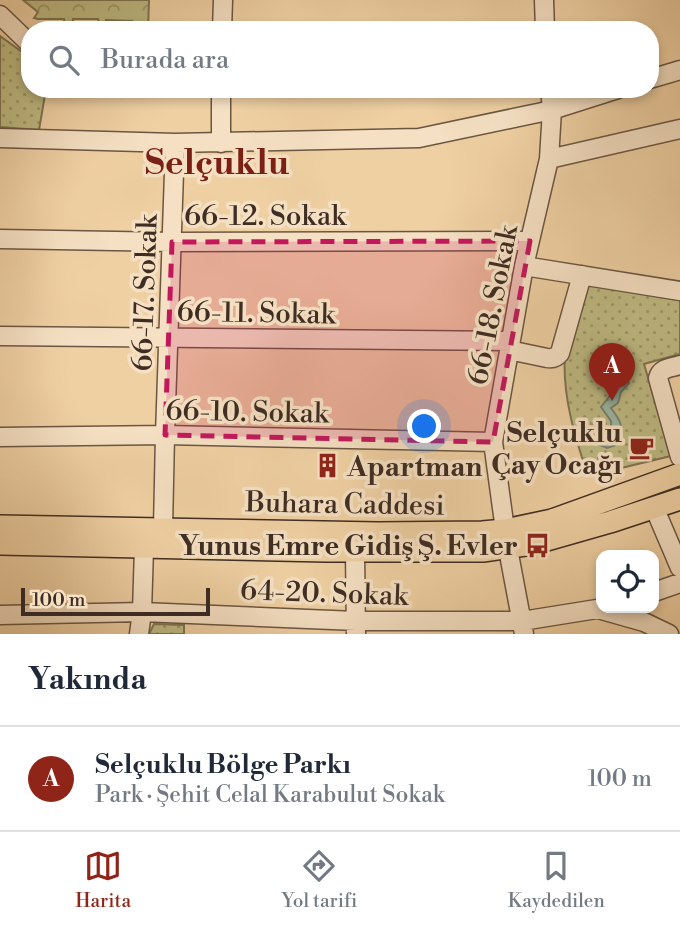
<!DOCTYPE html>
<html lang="tr">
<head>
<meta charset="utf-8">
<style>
	body { margin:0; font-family:"Libre Bodoni",serif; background:#f6f6f7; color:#1f2937 }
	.controls { position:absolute; right:21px; bottom:21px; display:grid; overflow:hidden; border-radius:14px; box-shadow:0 4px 10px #0003 }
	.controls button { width:63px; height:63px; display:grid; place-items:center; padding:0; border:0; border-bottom:2px solid #e0e1e3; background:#fff; color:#1f2937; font:35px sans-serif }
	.scale { position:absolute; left:21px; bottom:18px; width:189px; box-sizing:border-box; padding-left:7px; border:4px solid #3f2d23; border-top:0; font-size:19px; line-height:24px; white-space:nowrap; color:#3f2d23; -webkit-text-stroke:5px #f5e0c3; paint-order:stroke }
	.you { position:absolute; left:425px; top:427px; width:24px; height:24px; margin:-18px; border:5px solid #fff; border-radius:50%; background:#1a73e8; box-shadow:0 0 0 10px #1a73e833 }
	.badge { display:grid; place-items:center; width:46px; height:46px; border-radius:50%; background:#8f2418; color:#fff; font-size:23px; font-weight:700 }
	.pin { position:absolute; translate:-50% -58px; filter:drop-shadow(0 2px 4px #0008) }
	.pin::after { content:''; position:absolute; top:37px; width:24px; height:21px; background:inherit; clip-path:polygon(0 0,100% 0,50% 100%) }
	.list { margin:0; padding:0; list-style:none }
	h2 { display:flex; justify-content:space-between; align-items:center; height:91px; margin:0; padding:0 28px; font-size:30px }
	h2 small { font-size:23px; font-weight:400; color:#747a83 }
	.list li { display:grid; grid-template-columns:46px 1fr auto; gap:21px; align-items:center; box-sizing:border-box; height:105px; padding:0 28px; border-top:2px solid #e0e1e3 }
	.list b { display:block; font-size:26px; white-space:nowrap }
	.list p { margin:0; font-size:23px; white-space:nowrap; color:#747a83 }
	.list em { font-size:23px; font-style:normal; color:#747a83 }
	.icon { flex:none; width:38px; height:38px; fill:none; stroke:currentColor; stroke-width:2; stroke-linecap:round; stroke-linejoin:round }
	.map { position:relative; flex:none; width:680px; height:634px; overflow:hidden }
	.search { position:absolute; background:#fff; box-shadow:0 4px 10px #0003; left:21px; right:21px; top:21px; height:77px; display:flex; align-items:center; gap:18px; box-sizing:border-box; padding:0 24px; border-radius:28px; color:#747a83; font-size:26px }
	.sheet { height:196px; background:#fff }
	nav { display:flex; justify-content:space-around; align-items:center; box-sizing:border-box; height:98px; border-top:2px solid #e0e1e3; background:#fff; font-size:19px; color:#747a83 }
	nav a { display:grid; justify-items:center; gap:4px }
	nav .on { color:#8f2418 }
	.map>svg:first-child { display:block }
</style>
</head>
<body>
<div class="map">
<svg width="680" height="634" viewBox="0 0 680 634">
	<defs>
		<pattern id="forest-crowns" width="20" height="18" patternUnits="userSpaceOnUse" patternTransform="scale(1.75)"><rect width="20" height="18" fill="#beb981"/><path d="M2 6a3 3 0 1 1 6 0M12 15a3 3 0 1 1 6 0" fill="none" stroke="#9c9769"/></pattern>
		<pattern id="park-dots" width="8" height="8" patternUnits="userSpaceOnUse" patternTransform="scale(1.75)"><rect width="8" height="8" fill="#beb981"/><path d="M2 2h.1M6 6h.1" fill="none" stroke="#9c9769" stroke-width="1.8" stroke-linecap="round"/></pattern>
		<pattern id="water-ripples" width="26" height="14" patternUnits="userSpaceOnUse" patternTransform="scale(1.75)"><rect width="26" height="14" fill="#9ab7a4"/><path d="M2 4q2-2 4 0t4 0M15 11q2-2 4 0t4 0" fill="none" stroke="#7f9585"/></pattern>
	</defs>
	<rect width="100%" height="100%" fill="#efd0a3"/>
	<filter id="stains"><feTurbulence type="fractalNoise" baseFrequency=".00286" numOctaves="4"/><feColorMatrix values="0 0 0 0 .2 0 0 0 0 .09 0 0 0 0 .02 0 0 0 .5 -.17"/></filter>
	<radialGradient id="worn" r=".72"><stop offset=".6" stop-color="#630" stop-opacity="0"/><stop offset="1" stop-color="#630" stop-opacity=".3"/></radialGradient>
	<path fill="url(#forest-crowns)" stroke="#7e7352" stroke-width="2" d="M23,0H149L148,30H133L132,21L106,20L104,30H100L98,19H73L72,30H65L64,19H38L34,18L38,12Z"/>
	<path fill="url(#park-dots)" stroke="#7e7352" stroke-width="2" d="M0,36L25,54L30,55V89H46L39,130L0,127Z
		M583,280L680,296V354L644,364L671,456L588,476C575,437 562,396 565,354C567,333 578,301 583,280Z
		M154,624L184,625V634H149Z"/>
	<path fill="url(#water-ripples)" stroke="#768070" stroke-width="2" d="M619,375L626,377L629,383L621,392L618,403L611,408C623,424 623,424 616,445L607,448L600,445L597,438L599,431L603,426L609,428L611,425V421L601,407L612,393L614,380Z"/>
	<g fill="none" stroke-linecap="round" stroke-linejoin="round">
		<defs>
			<path id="minor" d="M544,0L545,30
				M0,15L30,44
				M222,30L223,0
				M650,79L680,70
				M0,138L175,143L419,138L552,110L618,89
				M221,143V89
				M549,159L680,129
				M0,239L172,242L530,241
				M524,266L680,291
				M0,336L510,341
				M509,350L547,358C553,359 557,357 560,353L582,275
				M680,365C671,368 661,367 658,378L680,457
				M0,437L165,435L493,442
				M654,507L680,568
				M163,528L165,435L175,143
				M505,530L493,442L524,266L549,159L552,110L550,89
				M508,549L524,634
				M355,551L356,634
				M654,592L680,583
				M598,609L644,622L669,634
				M0,615L142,612L356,621H522L603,608
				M139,634L142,612L144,548"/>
			<path id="major" d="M0,526L378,533L482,532L505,530L552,520L680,474
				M0,544L326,551H483L533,544L610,522L680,499"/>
		</defs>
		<use href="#minor" stroke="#6b5643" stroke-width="21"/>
		<use href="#major" stroke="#3f2d23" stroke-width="24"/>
		<use href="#minor" stroke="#f5e0c3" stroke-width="18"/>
		<use href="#major" stroke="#efd0a3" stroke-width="21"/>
	</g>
	<path fill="#c2185b" fill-opacity="0.2" stroke="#c2185b" stroke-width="5" stroke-dasharray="14 9" stroke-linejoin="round" d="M530,241L493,442L165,435L172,242Z"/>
	<defs>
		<symbol id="cafe-bare" viewBox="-9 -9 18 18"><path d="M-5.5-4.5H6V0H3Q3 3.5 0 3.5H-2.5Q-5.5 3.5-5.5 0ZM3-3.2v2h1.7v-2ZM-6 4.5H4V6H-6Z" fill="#8f2418" stroke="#f5e0c3" stroke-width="2.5" paint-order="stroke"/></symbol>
		<symbol id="building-bare" viewBox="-9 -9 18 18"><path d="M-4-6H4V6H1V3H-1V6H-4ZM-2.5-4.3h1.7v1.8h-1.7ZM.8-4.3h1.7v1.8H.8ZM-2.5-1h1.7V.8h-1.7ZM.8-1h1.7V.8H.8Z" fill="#8f2418" stroke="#f5e0c3" stroke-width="2.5" paint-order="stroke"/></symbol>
		<symbol id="bus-bare" viewBox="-9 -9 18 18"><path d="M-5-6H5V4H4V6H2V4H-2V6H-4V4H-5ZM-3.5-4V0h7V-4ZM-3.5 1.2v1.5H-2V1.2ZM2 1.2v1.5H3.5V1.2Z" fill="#8f2418" stroke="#f5e0c3" stroke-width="2.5" paint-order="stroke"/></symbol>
	</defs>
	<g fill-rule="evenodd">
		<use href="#cafe-bare" x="624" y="430" width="35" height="35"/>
		<use href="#building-bare" x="310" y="448" width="35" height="35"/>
		<use href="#bus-bare" x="520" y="528" width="35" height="35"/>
	</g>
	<g text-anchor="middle" stroke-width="7" stroke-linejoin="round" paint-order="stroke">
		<g font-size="28" fill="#3f2d23" stroke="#f5e0c3">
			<text x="265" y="225">66-12. Sokak</text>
			<text transform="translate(144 293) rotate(-88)" y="10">66-17. Sokak</text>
			<text transform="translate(492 305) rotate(-79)" y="10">66-18. Sokak</text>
			<text transform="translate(256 312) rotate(1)" y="10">66-11. Sokak</text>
			<text transform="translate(247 411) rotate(1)" y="10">66-10. Sokak</text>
			<text transform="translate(345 503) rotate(1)" y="10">Buhara Caddesi</text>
			<text transform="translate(324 592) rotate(2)" y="10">64-20. Sokak</text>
		</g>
		<g font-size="28" font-weight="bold" fill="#3f2d23" stroke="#f5e0c3" text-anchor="end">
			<text x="622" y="442">Selçuklu<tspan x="622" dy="32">Çay Ocağı</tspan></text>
			<text x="347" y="476" text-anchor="start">Apartman</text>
			<text x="518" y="555">Yunus Emre Gidiş Ş. Evler</text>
		</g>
		<g font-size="35" font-weight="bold" fill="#7a1f14" stroke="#f5e0c3">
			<text x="217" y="174">Selçuklu</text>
		</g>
	</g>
	<rect width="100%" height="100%" filter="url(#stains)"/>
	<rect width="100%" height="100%" fill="url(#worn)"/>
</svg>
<div class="controls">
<button><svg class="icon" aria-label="locate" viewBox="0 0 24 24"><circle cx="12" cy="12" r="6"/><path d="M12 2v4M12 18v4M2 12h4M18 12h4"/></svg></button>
</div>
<div class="scale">100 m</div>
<div class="you"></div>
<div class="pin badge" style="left:612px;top:401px">A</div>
<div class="search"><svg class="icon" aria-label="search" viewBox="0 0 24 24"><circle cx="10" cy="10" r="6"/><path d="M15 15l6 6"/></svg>Burada ara</div>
</div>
<section class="sheet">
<h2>Yakında<small></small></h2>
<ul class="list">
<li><span class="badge">A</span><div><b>Selçuklu Bölge Parkı</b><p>Park · Şehit Celal Karabulut Sokak</p></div><em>100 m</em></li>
</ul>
</section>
<nav>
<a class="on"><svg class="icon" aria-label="map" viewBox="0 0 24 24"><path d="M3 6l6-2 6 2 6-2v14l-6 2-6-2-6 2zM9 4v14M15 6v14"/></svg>Harita</a>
<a><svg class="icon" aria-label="directions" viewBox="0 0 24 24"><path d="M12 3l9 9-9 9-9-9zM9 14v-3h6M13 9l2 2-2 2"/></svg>Yol tarifi</a>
<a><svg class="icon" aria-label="saved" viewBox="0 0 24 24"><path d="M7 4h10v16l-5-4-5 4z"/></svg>Kaydedilen</a>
</nav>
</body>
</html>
